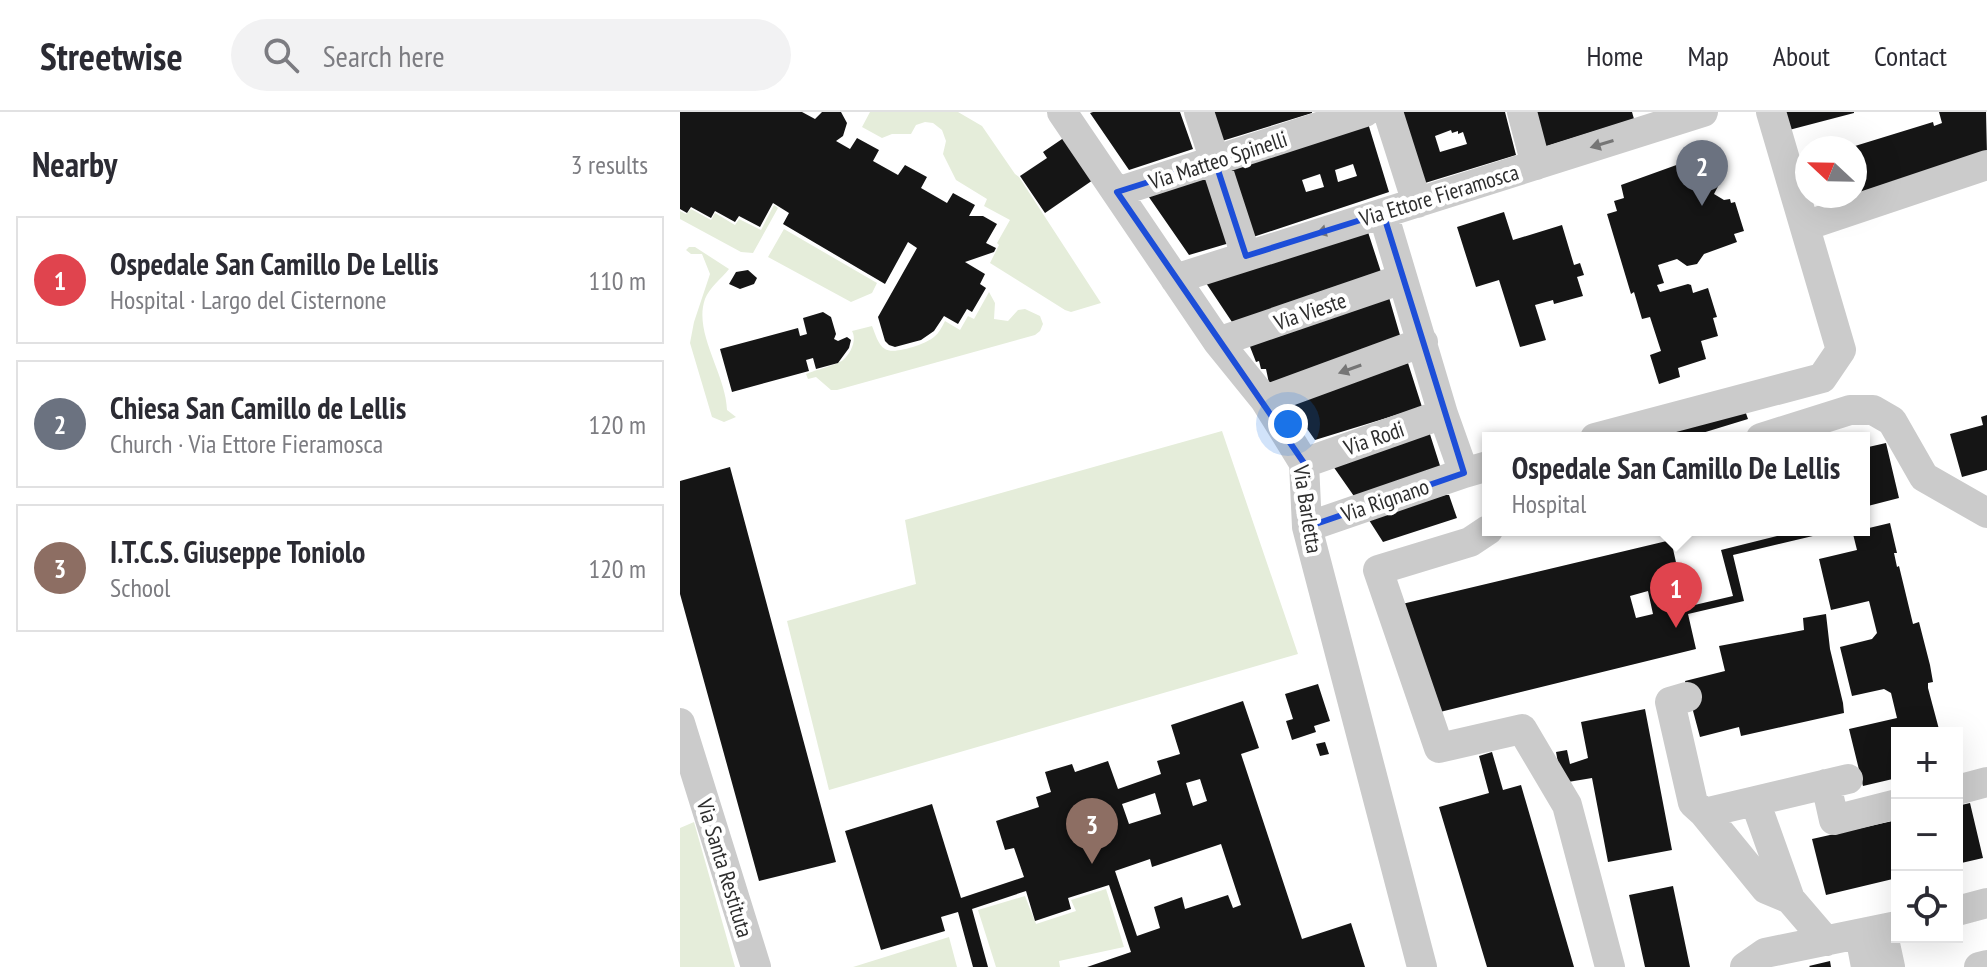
<!DOCTYPE html>
<html lang="en">
<head>
<meta charset="utf-8">
<style>
	body { margin:0; font-family:"PT Sans Narrow",sans-serif; background:#f2f2f3; color:#2b2b33 }
	.controls { position:absolute; right:24px; bottom:24px; display:grid; overflow:hidden; border-radius:0px; box-shadow:0 8px 32px #0002 }
	.controls button { width:72px; height:72px; display:grid; place-items:center; padding:0; border:0; border-bottom:2px solid #e1e1e2; background:#fff; color:#2b2b33; font:40px sans-serif }
	.compass { position:absolute; left:1115px; top:24px; width:72px; height:72px; border-radius:50%; background:#fff; box-shadow:0 8px 32px #0002; rotate:292deg }
	.you { position:absolute; left:608px; top:312px; width:28px; height:28px; margin:-20px; border:6px solid #fff; border-radius:50%; background:#1a73e8; box-shadow:0 0 0 12px #1a73e833 }
	.badge { display:grid; place-items:center; width:52px; height:52px; border-radius:50%; background:#0b8043; color:#fff; font-size:26px; font-weight:700 }
	.pin { position:absolute; translate:-50% -66px; filter:drop-shadow(0 2px 4px #0008) }
	.pin::after { content:''; position:absolute; top:42px; width:28px; height:24px; background:inherit; clip-path:polygon(0 0,100% 0,50% 100%) }
	.popup { position:absolute; left:802px; top:320px; width:388px; height:104px; box-sizing:border-box; display:grid; place-content:center; border-radius:0px; background:#fff; filter:drop-shadow(0 2px 6px #0005); font-size:26px; white-space:nowrap; color:#7c7c81 }
	.popup b { font-size:30px; color:#2b2b33 }
	.popup::after { content:''; position:absolute; left:50%; top:100%; margin-left:-16px; border:16px solid transparent; border-top-color:#fff }
	.list { margin:0; padding:0; list-style:none }
	h2 { display:flex; justify-content:space-between; align-items:center; height:104px; margin:0; padding:0 32px; font-size:34px }
	h2 small { font-size:26px; font-weight:400; color:#7c7c81 }
	.list li { display:grid; grid-template-columns:52px 1fr auto; gap:24px; align-items:center; box-sizing:border-box; height:128px; margin:0 16px 16px; padding:0 16px; border:2px solid #e1e1e2; border-radius:0px }
	.list b { display:block; font-size:30px; white-space:nowrap }
	.list p { margin:0; font-size:26px; white-space:nowrap; color:#7c7c81 }
	.list em { font-size:26px; font-style:normal; color:#7c7c81 }
	.icon { flex:none; width:44px; height:44px; fill:none; stroke:currentColor; stroke-width:2; stroke-linecap:round; stroke-linejoin:round }
	.map { position:relative; flex:none; width:1307px; height:855px; overflow:hidden }
	header { display:flex; align-items:center; gap:48px; box-sizing:border-box; height:112px; padding:0 40px; background:#fff; border-bottom:2px solid #e1e1e2 }
	header strong { font-size:38px }
	nav { display:flex; gap:44px; margin-inline-start:auto; font-size:28px }
	.search { width:560px; height:72px; background:#f2f2f3; display:flex; align-items:center; gap:20px; box-sizing:border-box; padding:0 28px; border-radius:44px; color:#7c7c81; font-size:30px }
	main { display:flex }
	aside { flex:1; background:#fff }
	.map>svg:first-child { display:block }
</style>
</head>
<body>
<header>
<strong>Streetwise</strong>
<div class="search"><svg class="icon" aria-label="search" viewBox="0 0 24 24"><circle cx="10" cy="10" r="6"/><path d="M15 15l6 6"/></svg>Search here</div>
<nav><a>Home</a><a>Map</a><a>About</a><a>Contact</a></nav>
</header>
<main>
<aside>
<h2>Nearby<small>3 results</small></h2>
<ul class="list">
<li><span class="badge" style="background:#e0444e">1</span><div><b>Ospedale San Camillo De Lellis</b><p>Hospital · Largo del Cisternone</p></div><em>110 m</em></li>
<li><span class="badge" style="background:#6b7280">2</span><div><b>Chiesa San Camillo de Lellis</b><p>Church · Via Ettore Fieramosca</p></div><em>120 m</em></li>
<li><span class="badge" style="background:#8d6e63">3</span><div><b>I.T.C.S. Giuseppe Toniolo</b><p>School</p></div><em>120 m</em></li>
</ul>
</aside>
<div class="map">
<svg width="1307" height="855" viewBox="0 0 1307 855">
	<rect width="100%" height="100%" fill="#fff"/>
	<path fill="#e5edda" d="M190,0H278L302,14L335,62L339,65L421,191L391,200L385,198L310,151L319,133L317,131L330,108L304,94L307,87L276,68L263,42L266,29L262,18L253,11L245,10L236,13L231,22H212L202,26L182,15Z
		M94,93L98,96L73,141L61,140L0,107V99L6,102L11,97L31,108L35,101L55,113L59,107L81,118Z
		M104,117L197,171L192,181L171,190L88,145Z
		M9,135H15L49,157C42,166 29,176 25,187C13,221 46,262 47,298L56,305L44,310L32,305L10,231L14,210L30,162L22,142H11L6,138Z
		M309,180L315,191L314,207L328,209L338,198L345,197L360,204L363,212L360,219L355,223L157,278H151L136,265L128,267L126,262C135,258 157,253 163,248C171,241 177,228 172,219L192,214C195,221 198,233 205,237C214,243 246,232 254,225C259,221 262,215 265,209L280,218L288,204L294,207Z
		M542,319L618,542L149,678L107,509L236,472L225,408Z
		M14,710L55,855H0V716Z
		M426,777L444,835L379,849L380,855H316L298,798L345,784L356,812L396,799L391,788Z
		M269,825L277,855H173Z"/>
	<path fill="#151515" fill-rule="evenodd" d="M0,0H122L135,7L142,0H161L167,11L163,24L156,29L170,37L177,26L199,38L193,49L218,63L225,53L247,65L241,76L267,91L273,81L295,93L289,104H303L317,112L306,131L316,136L314,140L285,150L305,162L300,172L306,176L292,200L287,197L278,212L264,204L254,219L241,228L215,235L209,233L205,229L198,205L237,136L228,130L205,172L103,112L109,101L93,91L80,115L59,104L55,110L35,99L31,106L11,95L7,101L0,97Z
		M413,0H500L513,37L449,58L410,1Z
		M533,0H632V1L542,29Z
		M723,0H825L836,43L745,71ZM771,18L772,21L778,19V22L783,20L787,32L760,40L755,24Z
		M855,0H952L954,7L864,35Z
		M1104,0H1174V1L1109,18Z
		M1259,0H1306L1307,42L1175,82V34L1253,10L1254,14L1262,11Z
		M687,8L709,80L573,125L549,51ZM673,52L677,64L658,70L655,58ZM640,62L644,75L626,80L622,68Z
		M385,25L413,68L365,101L340,64L367,46L363,40Z
		M1026,46L1047,57L1034,82L1044,88L1050,87L1051,91L1055,90L1064,119L1054,122L1057,130L1024,142L1017,152L1007,154L997,147L978,153L984,171L977,173L980,180L1008,172L1011,173L1013,181L1028,176L1037,205L1033,206L1038,224L1021,229L1026,247L998,256L1000,265L979,272L970,243L981,239L970,205L962,207L954,180L951,182L927,102L937,99L934,89L944,86L941,73L1002,51Z
		M530,58L553,130L509,143L464,78Z
		M824,100L833,128L882,113L894,153L900,151L904,163L897,165L903,184L874,192L873,188L855,193L866,228L840,235L819,168L796,175L777,115Z
		M687,117L702,163L552,210L524,168Z
		M68,158L77,166L74,172L60,177L49,172L56,160Z
		M708,182L722,230L589,271L586,257H581L579,249L576,250L567,227Z
		M143,200L151,205L156,222L154,227L158,229L167,225L171,228L169,236L158,251L136,257L133,246L126,248L129,259L52,280L40,237L118,216L120,224L127,222L123,206Z
		M728,251L742,295L635,328L607,288Z
		M1062,290L1068,307L1006,326H973Z
		M1307,303V358L1282,365L1270,322L1303,313L1301,305Z
		M748,316L762,360L676,387L648,347Z
		M1206,331L1219,386L1184,395V336Z
		M50,355L156,750L79,769L0,482V369Z
		M765,383H769L777,406L703,430L687,405Z
		M1184,400L1189,416L1210,411L1217,441H1214L1217,455L1219,454L1233,512L1239,510L1250,553L1253,570L1248,571V576L1260,621H1217V666L1183,674L1169,617L1217,606L1211,581L1204,577L1172,584L1160,535L1192,527L1197,521L1189,489L1151,498L1139,447L1177,438L1172,418H1184Z
		M1059,418H1079V419L1061,424Z
		M1121,418L1154,419L1053,443L1064,489L1008,502L1016,537L752,602L722,492L991,428L1006,495L1053,484L1041,438ZM968,479L973,502L956,506L950,484Z
		M1146,502L1150,537L1163,591L1164,601L1061,624L1059,615L1020,625L1005,569L1045,559L1039,534L1124,518L1123,506Z
		M638,572L650,609L634,614L636,620L612,628L606,609L613,607L605,582Z
		M563,589L579,636L561,642L622,827L671,811L685,855H407L451,840L429,773L388,786L391,797L355,809L346,779L292,797L308,855H293L278,800L261,805L265,819L201,838L165,719L252,692L281,786L344,765L334,736L325,738L316,709L359,695L356,685L371,680L365,660L392,652L395,660L428,649L438,677L481,662L477,649L500,642L491,613ZM520,667L527,689L513,694L506,671ZM475,681L481,702L449,712L442,692ZM541,732L561,793L553,796L548,783L505,797L502,785L474,795L480,816L457,824L435,759L470,747L472,755Z
		M965,597L992,738L928,750L912,666L882,671L876,640L887,638L890,652L908,646L901,610Z
		M645,630L649,642L640,644L636,632Z
		M812,640L823,678L841,673L894,855H807L759,695L809,681L799,644Z
		M1290,691L1303,746L1277,752V694Z
		M1217,708V766L1146,783L1132,727Z
		M993,774L1010,855H965L949,783Z
		M1150,849L1151,855H1130L1129,854Z"/>
	<g fill="none" stroke-linecap="round" stroke-linejoin="round">
		<path stroke="#cbcbcb" stroke-width="30" d="M382,0L538,230L585,288L624,351L627,415L742,855
			M519,0L566,144
			M708,0L737,91
			M842,0L856,53
			M437,80L685,0
			M703,101L763,302L784,361
			M1125,114L1307,53
			M495,167L1023,0
			M538,230L722,167
			M585,288L743,230
			M915,326L1142,266L1161,238L1091,0
			M1081,326L1170,298H1193L1212,309L1244,365L1307,401
			M624,351L763,302
			M627,415L784,361L808,354
			M808,418L790,430L698,458L759,636L842,617L887,693L930,855
			M1007,585L990,590L1013,691L1024,701
			M0,611L76,855
			M1146,672L1154,708L1217,692
			M1277,678L1307,670
			M1075,689L1168,667
			M1110,787L1086,777L1024,701L1075,689L1110,787L1146,829
			M1277,799L1307,791
			M1202,818L1210,855
			M1180,823L1186,855
			M1065,855L1085,841L1217,814
			M1299,855L1307,853"/>
	</g>
	<defs><path id="oneway-solid" d="M-6-.8H1V-3.2L6.5 0L1 3.2V.8H-6Z" transform="scale(2)"/></defs>
	<g fill="#757575">
		<use href="#oneway-solid" transform="translate(922 32) rotate(163)"/>
		<use href="#oneway-solid" transform="translate(648 118) rotate(163)"/>
		<use href="#oneway-solid" transform="translate(670 257) rotate(160)"/>
	</g>
	<path fill="none" stroke="#1d4ed8" stroke-width="6" stroke-linejoin="round" d="M535,49L566,144L703,101L784,361L627,415L624,351L437,80Z"/>
	<g text-anchor="middle" stroke-width="8" stroke-linejoin="round" paint-order="stroke">
		<g font-size="22" fill="#2e2e2e" stroke="#fff">
			<text transform="translate(538 48) rotate(-18)" y="8">Via Matteo Spinelli</text>
			<text transform="translate(759 83) rotate(-17)" y="8">Via Ettore Fieramosca</text>
			<text transform="translate(630 199) rotate(-19)" y="8">Via Vieste</text>
			<text transform="translate(694 326) rotate(-19)" y="8">Via Rodi</text>
			<text transform="translate(705 388) rotate(-19)" y="8">Via Rignano</text>
			<text transform="translate(628 397) rotate(81)" y="8">Via Barletta</text>
			<text transform="translate(45 756) rotate(73)" y="8">Via Santa Restituta</text>
		</g>
	</g>
</svg>
<div class="controls">
<button>+</button>
<button>−</button>
<button><svg class="icon" aria-label="locate" viewBox="0 0 24 24"><circle cx="12" cy="12" r="6"/><path d="M12 2v4M12 18v4M2 12h4M18 12h4"/></svg></button>
</div>
<svg class="compass" viewBox="-18 -18 36 36"><path d="M0-13l5 13h-10z" fill="#e53935"/><path d="M0 13l5-13h-10z" fill="#7c7c81"/></svg>
<div class="you"></div>
<div class="pin badge" style="left:996px;top:516px;background:#e0444e">1</div>
<div class="popup"><b>Ospedale San Camillo De Lellis</b>Hospital</div>
<div class="pin badge" style="left:1022px;top:94px;background:#6b7280">2</div>
<div class="pin badge" style="left:412px;top:752px;background:#8d6e63">3</div>
</div>
</main>
</body>
</html>
